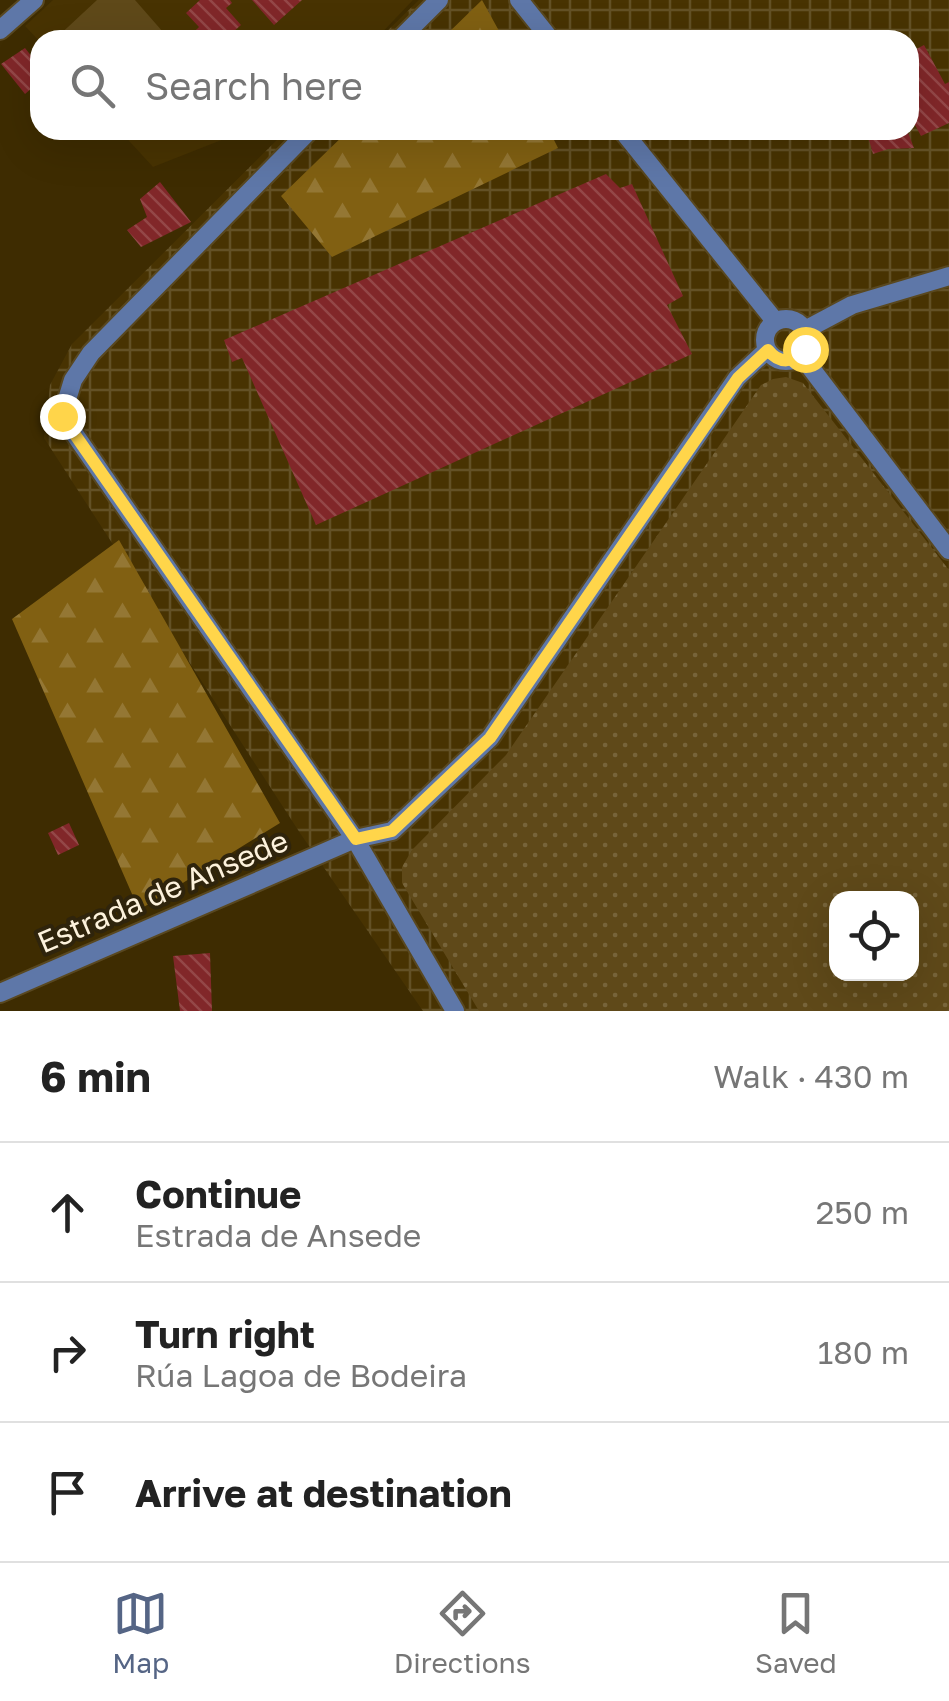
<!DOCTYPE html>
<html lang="en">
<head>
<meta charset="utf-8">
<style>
	body { margin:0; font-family:"Golos Text",sans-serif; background:#f2f2f2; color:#222 }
	.controls { position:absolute; right:30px; bottom:30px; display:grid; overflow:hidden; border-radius:20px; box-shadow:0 10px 40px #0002 }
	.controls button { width:90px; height:90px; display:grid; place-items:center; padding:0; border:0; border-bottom:2px solid #e0e0e0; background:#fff; color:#222; font:50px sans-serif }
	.stop { position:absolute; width:30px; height:30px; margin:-22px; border:8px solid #ffd54a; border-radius:50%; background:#fff }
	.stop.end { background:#ffd54a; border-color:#fff; box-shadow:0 2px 10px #0008 }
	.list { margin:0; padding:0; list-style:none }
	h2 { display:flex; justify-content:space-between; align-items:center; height:130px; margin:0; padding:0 40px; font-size:42px }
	h2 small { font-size:32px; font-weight:400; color:#767676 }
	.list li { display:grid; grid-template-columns:65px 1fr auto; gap:30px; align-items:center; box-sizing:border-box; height:140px; padding:0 40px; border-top:2px solid #e0e0e0 }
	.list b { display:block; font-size:38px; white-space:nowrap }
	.list p { margin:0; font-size:32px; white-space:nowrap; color:#767676 }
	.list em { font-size:32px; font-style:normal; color:#767676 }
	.icon { flex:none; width:55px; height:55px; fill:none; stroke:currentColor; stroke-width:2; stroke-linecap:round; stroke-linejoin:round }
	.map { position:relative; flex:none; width:949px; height:1011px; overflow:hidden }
	.search { position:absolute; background:#fff; box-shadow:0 10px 40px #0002; left:30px; right:30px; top:30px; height:110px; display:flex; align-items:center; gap:25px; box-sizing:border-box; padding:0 35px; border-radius:30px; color:#767676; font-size:38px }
	.sheet { height:550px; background:#fff }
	nav { display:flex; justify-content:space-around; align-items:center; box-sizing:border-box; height:140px; border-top:2px solid #e0e0e0; background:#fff; font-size:28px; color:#767676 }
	nav a { display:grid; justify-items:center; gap:5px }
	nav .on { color:#556585 }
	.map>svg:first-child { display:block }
</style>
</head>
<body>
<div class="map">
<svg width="949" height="1011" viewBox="0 0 949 1011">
	<defs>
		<pattern id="industrial-grid" width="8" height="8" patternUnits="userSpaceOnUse" patternTransform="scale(2.5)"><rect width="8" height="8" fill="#483302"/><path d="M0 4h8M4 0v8" fill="none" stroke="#635126"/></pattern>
		<pattern id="grass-dots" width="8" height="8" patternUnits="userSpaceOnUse" patternTransform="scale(2.5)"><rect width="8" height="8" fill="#5f4919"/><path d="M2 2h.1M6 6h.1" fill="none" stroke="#77643a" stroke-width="1.8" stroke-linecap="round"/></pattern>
		<pattern id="forest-firs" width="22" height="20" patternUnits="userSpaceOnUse" patternTransform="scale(2.5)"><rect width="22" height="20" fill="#816012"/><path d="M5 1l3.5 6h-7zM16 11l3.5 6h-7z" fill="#947734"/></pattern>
		<pattern id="building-back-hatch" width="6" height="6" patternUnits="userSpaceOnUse" patternTransform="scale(2.5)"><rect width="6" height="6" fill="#812729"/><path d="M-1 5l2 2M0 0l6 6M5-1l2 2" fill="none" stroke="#944747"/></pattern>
	</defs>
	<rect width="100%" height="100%" fill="#3e2c01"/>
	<path fill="#483302" d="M53,0H413L375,40H40V42L25,26Z
		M119,130H247L153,167Z"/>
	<path fill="url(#industrial-grid)" fill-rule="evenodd" d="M419,0H949V1011H423L300,833L44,438L50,385L72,344L287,130H909V40H378ZM836,898H912V974H836Z"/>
	<path fill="url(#grass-dots)" fill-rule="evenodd" d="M786,377L803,383L949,570V1009L946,1011H479L402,883V867L412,850L506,755L761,385L773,379ZM836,898H912V974H836Z"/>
	<path fill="url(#forest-firs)" d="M482,0L504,40H441Z
		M349,130H549L558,148L332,257L281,196Z
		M119,540L280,823L139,910L12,619Z"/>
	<path fill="#5f4919" d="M97,0H135L170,40H54Z"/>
	<path fill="url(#building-back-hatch)" d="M200,0H230L232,3L226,8L241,25L224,40H202L194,32L199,27L186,13Z
		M252,0H302L274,25Z
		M924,45L945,84L949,82V123L921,136L913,121L909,123V53Z
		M25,48L40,67V81L25,94L1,64Z
		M873,130H907L914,148L888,149L873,154L869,140L875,135Z
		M606,174L620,188L632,184L683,296L667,305L692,354L316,525L242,358L232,362L224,340Z
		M160,182L191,222L141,247L127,230L147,217L140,199Z
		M69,823L79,845L58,855L48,833Z
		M210,953L212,1011H180L173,956Z"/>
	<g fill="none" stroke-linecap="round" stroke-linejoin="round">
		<defs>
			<path id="street" d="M519,0L551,40
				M0,30L34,0
				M399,40L439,0
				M310,130L91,353L73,380L62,416L355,839L455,1011
				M622,130L775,321
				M765 340a21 21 0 1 1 42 0a21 21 0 1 1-42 0Z
				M805,330L852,305L949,276
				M801,355L949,550
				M0,993L355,839L392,831L490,738L737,378L767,350"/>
		</defs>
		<use href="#street" stroke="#594820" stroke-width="22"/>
		<use href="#street" stroke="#5e77a8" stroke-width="18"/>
	</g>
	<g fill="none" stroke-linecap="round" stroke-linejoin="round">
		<path stroke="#ffd54a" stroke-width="12" d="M62,416L356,839L392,831L490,738L738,378L768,350C779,364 794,364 805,349"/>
	</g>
	<g text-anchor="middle" stroke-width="8" stroke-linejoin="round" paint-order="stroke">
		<g font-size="30" fill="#fdf2dc" stroke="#2f240c">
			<text transform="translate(163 892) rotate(-23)" y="10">Estrada de Ansede</text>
		</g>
	</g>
</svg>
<div class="controls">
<button><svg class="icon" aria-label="locate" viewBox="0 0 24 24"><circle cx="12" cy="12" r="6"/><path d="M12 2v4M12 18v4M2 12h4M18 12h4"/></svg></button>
</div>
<div class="stop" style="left:805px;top:349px"></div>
<div class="stop end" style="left:62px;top:416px"></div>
<div class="search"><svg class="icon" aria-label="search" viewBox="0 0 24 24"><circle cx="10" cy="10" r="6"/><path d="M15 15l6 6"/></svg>Search here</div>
</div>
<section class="sheet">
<h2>6 min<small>Walk · 430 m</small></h2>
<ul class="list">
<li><svg class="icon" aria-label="ahead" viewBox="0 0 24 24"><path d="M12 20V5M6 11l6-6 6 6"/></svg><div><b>Continue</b><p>Estrada de Ansede</p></div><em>250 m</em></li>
<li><svg class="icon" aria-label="right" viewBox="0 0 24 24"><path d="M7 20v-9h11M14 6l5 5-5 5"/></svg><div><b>Turn right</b><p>Rúa Lagoa de Bodeira</p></div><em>180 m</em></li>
<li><svg class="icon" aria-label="arrive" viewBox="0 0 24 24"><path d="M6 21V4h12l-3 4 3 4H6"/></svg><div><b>Arrive at destination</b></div></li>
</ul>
</section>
<nav>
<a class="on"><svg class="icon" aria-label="map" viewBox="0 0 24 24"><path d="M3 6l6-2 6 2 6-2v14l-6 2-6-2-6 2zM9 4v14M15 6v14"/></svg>Map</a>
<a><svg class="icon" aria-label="directions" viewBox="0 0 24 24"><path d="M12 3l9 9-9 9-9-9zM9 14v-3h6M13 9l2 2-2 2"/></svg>Directions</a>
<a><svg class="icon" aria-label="saved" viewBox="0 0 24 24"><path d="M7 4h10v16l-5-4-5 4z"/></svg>Saved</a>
</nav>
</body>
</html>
